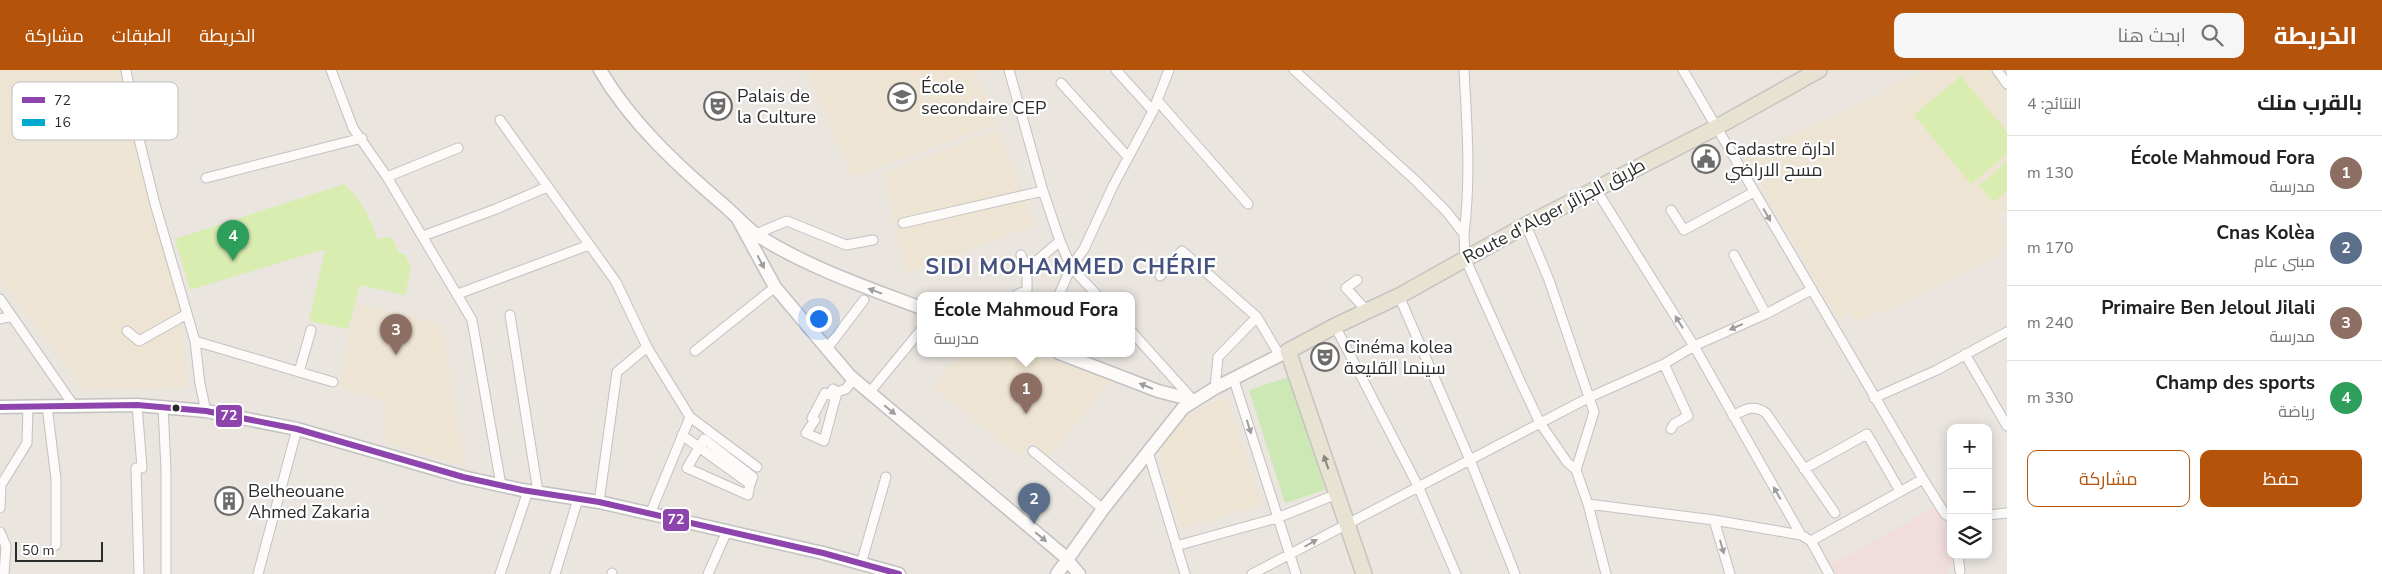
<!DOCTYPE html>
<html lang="ar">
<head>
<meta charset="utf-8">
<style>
	body { margin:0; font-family:"Nunito Sans",Cairo,sans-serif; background:#f6f6f6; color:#202124; direction:rtl }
	.controls { position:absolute; right:15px; bottom:15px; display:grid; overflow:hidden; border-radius:10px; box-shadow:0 2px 12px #0003 }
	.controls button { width:45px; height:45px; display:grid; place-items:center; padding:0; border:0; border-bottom:1px solid #e0e0e0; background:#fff; color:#202124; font:25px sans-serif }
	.scale { position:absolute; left:15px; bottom:12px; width:88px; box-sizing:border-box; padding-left:5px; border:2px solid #2b2b2b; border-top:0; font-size:14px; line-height:18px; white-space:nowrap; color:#2b2b2b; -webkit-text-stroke:4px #fff; paint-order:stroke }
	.you { position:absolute; left:818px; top:248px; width:18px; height:18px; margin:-12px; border:4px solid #fff; border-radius:50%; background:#1a73e8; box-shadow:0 0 0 8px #1a73e833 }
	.badge { display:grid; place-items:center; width:32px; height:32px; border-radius:50%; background:#b45309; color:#fff; font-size:16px; font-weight:700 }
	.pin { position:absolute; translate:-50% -41px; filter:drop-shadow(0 1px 2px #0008) }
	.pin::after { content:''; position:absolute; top:26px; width:18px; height:15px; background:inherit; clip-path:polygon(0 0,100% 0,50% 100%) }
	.popup { position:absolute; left:917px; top:222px; width:218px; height:65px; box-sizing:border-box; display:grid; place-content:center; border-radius:10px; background:#fff; filter:drop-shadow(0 1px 4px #0005); font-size:16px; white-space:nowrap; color:#757577 }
	.popup b { font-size:19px; color:#202124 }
	.popup::after { content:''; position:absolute; left:50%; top:100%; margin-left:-10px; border:10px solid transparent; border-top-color:#fff }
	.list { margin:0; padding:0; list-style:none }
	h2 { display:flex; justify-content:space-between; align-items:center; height:65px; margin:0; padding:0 20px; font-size:21px }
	h2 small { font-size:16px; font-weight:400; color:#757577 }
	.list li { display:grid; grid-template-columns:32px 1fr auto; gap:15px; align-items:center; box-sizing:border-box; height:75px; padding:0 20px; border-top:1px solid #e0e0e0 }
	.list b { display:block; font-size:19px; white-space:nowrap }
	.list p { margin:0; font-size:16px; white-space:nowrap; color:#757577 }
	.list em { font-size:16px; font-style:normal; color:#757577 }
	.actions { display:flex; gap:10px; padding:15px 20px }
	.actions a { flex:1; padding:11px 0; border:1px solid #b45309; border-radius:10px; text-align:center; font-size:18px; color:#b45309 }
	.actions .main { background:#b45309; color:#fff }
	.icon { flex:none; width:28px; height:28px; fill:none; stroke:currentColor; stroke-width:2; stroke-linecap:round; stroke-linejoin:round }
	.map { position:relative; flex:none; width:2007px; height:504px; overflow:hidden; direction:ltr }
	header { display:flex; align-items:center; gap:30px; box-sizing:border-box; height:70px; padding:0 25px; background:#b45309; color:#fff }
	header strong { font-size:24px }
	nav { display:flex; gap:28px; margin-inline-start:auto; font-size:18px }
	.search { width:350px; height:45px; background:#f6f6f6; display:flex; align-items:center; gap:12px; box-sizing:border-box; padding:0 18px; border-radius:10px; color:#757577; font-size:19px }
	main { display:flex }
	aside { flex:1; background:#fff }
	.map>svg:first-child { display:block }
</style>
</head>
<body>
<header>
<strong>الخريطة</strong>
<div class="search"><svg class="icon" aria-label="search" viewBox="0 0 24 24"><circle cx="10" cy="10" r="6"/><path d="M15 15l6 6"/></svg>ابحث هنا</div>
<nav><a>الخريطة</a><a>الطبقات</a><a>مشاركة</a></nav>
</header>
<main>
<aside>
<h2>بالقرب منك<small>النتائج: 4</small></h2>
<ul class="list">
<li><span class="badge" style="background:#8d6e63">1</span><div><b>École Mahmoud Fora</b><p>مدرسة</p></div><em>130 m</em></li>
<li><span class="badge" style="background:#5c6f8a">2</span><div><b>Cnas Kolèa</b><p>مبنى عام</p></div><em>170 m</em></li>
<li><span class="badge" style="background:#8d6e63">3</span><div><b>Primaire Ben Jeloul Jilali</b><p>مدرسة</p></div><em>240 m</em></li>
<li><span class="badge" style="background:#2e9e5b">4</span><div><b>Champ des sports</b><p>رياضة</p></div><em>330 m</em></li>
</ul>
<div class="actions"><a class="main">حفظ</a><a>مشاركة</a></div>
</aside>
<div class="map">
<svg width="2007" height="504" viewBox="0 0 2007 504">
	<rect width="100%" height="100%" fill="#eae5df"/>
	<path fill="#eee4d3" d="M0,0H122L180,241L188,312L187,318L85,320L0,209Z
		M806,0H975L998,54L852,107Z
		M1925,0H1994L2007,21V139L1998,146L2007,157V176L1999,181L2001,184L1916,227L1855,252L1849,242L1838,249L1744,86L1885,23L1884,18Z
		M999,59L1035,155L905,204L884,103Z
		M355,233L442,254L466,397L384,372L386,331L339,317Z
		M961,283H1034L1112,310L1049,387L1031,372L1019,386L932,316Z
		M1222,328H1226L1262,434L1181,459L1158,380L1186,347Z"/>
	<path fill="#f1dedc" d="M1935,437L1951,467V485H1954L1947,504H1836L1831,495Z"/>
	<path fill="#cce8b5" d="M1289,307L1325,420L1285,433L1249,320Z"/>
	<path fill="#d9edb1" d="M1961,6L2007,62V84L1971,114L1914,45Z
		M2007,91V121L1994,132L1979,116Z
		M344,114C362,130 370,147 377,169L392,167L399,183L405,184L411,198L405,225L360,215L348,259L309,251L325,179L190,220L175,169Z"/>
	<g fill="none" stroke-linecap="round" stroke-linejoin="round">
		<defs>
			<path id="minor" d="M126,0L138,65L155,134L195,271L200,314L206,341
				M331,0L353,58L387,107L472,250L501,415
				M1009,0L1043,121L1060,171L1071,197L1097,225
				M1116,0L1153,41
				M1294,0L1416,111L1446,141L1464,164L1465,188L1521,313L1540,353L1567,392L1576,400L1588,434L1714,450L1801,465L1811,471L1829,504
				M1683,0L1923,409L1811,471
				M1997,0L2007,14
				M1061,13L1128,87
				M1157,30L1248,134
				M500,50L616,212L647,277L690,347L650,444
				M387,107L458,78
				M206,108L362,68
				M1595,118L1694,276L1801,465
				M1671,140L1684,160L1754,122
				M903,153L1043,121
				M1526,155L1549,210L1594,342L1576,400
				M756,164L787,151L846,175L873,170
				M1464,164C1471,108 1467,55 1464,0
				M423,166L496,139L547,117
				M1021,185L1027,199
				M1734,185L1766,244
				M1160,206L1182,181L1257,247
				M1357,210L1346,218L1367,241
				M458,224L589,175
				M1016,225L1027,220V199L1060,171
				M1059,225L1071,197L1084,179L1113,116L1153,41L1169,0
				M1399,226L1470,390L1515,504
				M0,229L74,336
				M510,245L538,422
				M0,249L12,246
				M1335,256L1418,416L1456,504
				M127,261L139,271L187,244
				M1131,261L1193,330
				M195,271L333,312
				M826,280L864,230
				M695,281L775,217
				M1965,284L2007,356
				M1664,294L1688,346L1674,354L1671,359
				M299,302L311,260
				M1234,310L1296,504
				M1215,318L1218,287L1257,247L1280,286
				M837,322L833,319L830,325L825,323L812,348L815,350L806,363L824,371L837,322L846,319L853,309
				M869,323L921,260
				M1874,328L1937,300L2007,262
				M137,335L142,398H136L139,504
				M47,336L56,409V475
				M163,336L166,400V504
				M1733,346C1745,339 1754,334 1766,343L1835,443
				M690,347L757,397
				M682,365L750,414L753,407L704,369L687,398L748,425L750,414
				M1033,381L1103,439
				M1148,382L1185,504
				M1804,399L1867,364L1900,421
				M1923,409L1945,444L1951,448
				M599,432L617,302L647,277
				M1588,434L1606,504
				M0,438L1,415L27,373L28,336
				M1988,445L2007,443
				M1714,450L1730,504
				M0,462L6,476L4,504
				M1176,476L1277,448L1337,424
				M1958,485L1960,501
				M861,494L886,407
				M258,504L297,359
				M500,504L528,421
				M555,504L578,429
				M612,504V503
				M708,504L727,461
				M1252,504L1588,328L1664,294L1694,276L1766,244L1811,220"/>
			<path id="secondary" d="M600,0C631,53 679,97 726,137C736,146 746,157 757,165C807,197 866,217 921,238
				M738,149L775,217L850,306L1063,485L1079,504
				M1059,283L1158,321L1193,330
				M0,337L137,335L206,341L297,359L463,407L522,420L599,432L823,483L899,504
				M1057,504L1103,439L1183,338L1215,318L1288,281"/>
			<path id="primary" d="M1364,504L1288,281L1335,256L1399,226L1526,155L1717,57L1819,0"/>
		</defs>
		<use href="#minor" stroke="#c3c1c1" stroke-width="11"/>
		<use href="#secondary" stroke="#c3c1c1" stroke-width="15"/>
		<use href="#primary" stroke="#c5c3c1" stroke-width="18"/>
		<use href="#minor" stroke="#fcfbfa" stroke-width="9"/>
		<use href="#secondary" stroke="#fcfbfa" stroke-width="12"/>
		<use href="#primary" stroke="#e8e2d2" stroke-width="15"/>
		<defs>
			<path id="bus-1" d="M0,337L137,335L206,341L297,359L463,407L522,420L599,432L823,483L899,504"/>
		</defs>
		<use href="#bus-1" stroke="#fff" stroke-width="10"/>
		<use href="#bus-1" stroke="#8e44ad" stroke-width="6"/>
	</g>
	<defs><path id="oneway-solid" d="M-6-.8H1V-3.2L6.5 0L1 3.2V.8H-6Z" transform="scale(1.25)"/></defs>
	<g fill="#9e9d9d">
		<use href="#oneway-solid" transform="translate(1767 145) rotate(60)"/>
		<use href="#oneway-solid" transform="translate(761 192) rotate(62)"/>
		<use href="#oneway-solid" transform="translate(875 221) rotate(-160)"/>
		<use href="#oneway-solid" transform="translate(1679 252) rotate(-122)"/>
		<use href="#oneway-solid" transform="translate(1736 257) rotate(156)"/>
		<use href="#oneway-solid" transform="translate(1146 316) rotate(-158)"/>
		<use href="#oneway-solid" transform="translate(890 340) rotate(39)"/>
		<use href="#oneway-solid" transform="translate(1249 357) rotate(73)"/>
		<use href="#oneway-solid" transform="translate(1777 423) rotate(-120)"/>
		<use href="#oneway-solid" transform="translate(1041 467) rotate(40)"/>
		<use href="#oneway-solid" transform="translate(1311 473) rotate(-30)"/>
		<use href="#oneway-solid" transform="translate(1722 477) rotate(74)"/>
	</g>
	<use fill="#8a867e" href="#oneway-solid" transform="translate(1326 392) rotate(-109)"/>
	<defs>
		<symbol id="school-ring" viewBox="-11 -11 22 22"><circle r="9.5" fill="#fff" stroke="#6e6c6a" stroke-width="1.5"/><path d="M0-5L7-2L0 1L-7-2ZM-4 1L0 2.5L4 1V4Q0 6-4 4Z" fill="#6e6c6a"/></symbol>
		<symbol id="theatre-ring" viewBox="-11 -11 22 22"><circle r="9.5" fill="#fff" stroke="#6e6c6a" stroke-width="1.5"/><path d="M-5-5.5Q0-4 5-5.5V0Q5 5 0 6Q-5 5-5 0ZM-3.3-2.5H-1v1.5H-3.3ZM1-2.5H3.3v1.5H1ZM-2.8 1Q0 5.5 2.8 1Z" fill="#6e6c6a"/></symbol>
		<symbol id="civic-ring" viewBox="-11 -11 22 22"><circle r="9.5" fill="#fff" stroke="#6e6c6a" stroke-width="1.5"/><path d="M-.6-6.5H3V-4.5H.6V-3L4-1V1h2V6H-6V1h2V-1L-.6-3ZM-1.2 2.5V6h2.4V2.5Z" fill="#6e6c6a"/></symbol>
		<symbol id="building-ring" viewBox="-11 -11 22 22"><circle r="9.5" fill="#fff" stroke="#6e6c6a" stroke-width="1.5"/><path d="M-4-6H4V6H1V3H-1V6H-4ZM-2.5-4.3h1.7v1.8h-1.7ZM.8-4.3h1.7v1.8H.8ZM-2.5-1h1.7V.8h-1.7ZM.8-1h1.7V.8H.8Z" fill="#6e6c6a"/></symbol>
	</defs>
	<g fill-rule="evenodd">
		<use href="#school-ring" x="886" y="11" width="32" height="32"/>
		<use href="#theatre-ring" x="702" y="20" width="32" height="32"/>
		<use href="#civic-ring" x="1690" y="73" width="32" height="32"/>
		<use href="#theatre-ring" x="1309" y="271" width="32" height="32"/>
		<use href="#building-ring" x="213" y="415" width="32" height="32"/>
	</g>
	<circle fill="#2b2b2b" stroke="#fff" stroke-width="2" cx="176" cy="338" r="4.5"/>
	<g text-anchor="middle" stroke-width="4.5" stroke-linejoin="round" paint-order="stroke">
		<g font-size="18" fill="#2b2b2b" stroke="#fff" text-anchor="start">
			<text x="921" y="23">École<tspan x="921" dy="21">secondaire CEP</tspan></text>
			<text x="737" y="32">Palais de<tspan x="737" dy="21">la Culture</tspan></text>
			<text x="1725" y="85">Cadastre ادارة<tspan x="1725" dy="21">مسح الاراضي</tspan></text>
			<text x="1344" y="283">Cinéma kolea<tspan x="1344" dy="21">سينما القليعة</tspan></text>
			<text x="248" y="427">Belheouane<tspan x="248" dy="21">Ahmed Zakaria</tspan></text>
		</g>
		<g font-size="18" fill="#2b2b2b" stroke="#fff">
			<text transform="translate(1554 141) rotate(-28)" y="6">Route d'Alger طريق الجزائر</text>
		</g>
		<g font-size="22" font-weight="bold" letter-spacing="1" fill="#465381" stroke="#fff">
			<text x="1071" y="204">SIDI MOHAMMED CHÉRIF</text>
		</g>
	</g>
	<rect x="12" y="12" width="166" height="58" rx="8" fill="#fff" stroke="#bfbfbf" stroke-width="1"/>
	<rect x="22" y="27" width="23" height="6" fill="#8e44ad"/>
	<rect x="22" y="49" width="23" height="7" fill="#00a9ce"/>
	<g font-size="14" fill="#2b2b2b">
		<text x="54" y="35">72</text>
		<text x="54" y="57">16</text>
	</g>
	<g stroke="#fff" stroke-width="2">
		<rect x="215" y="334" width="28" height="24" rx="5" fill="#8e44ad"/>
		<rect x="662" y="438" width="28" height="24" rx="5" fill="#8e44ad"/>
	</g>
	<g font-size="14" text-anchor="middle" font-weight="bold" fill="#fff">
		<text x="229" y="350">72</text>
		<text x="676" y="454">72</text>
	</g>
</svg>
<div class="controls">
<button>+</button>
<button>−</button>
<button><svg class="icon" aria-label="layers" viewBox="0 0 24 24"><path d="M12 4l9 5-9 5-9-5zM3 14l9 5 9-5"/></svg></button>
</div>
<div class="scale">50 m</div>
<div class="you"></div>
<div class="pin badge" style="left:1026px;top:344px;background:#8d6e63">1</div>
<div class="popup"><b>École Mahmoud Fora</b>مدرسة</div>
<div class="pin badge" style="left:1034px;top:454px;background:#5c6f8a">2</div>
<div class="pin badge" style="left:396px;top:285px;background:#8d6e63">3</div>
<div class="pin badge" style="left:233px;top:191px;background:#2e9e5b">4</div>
</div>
</main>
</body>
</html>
